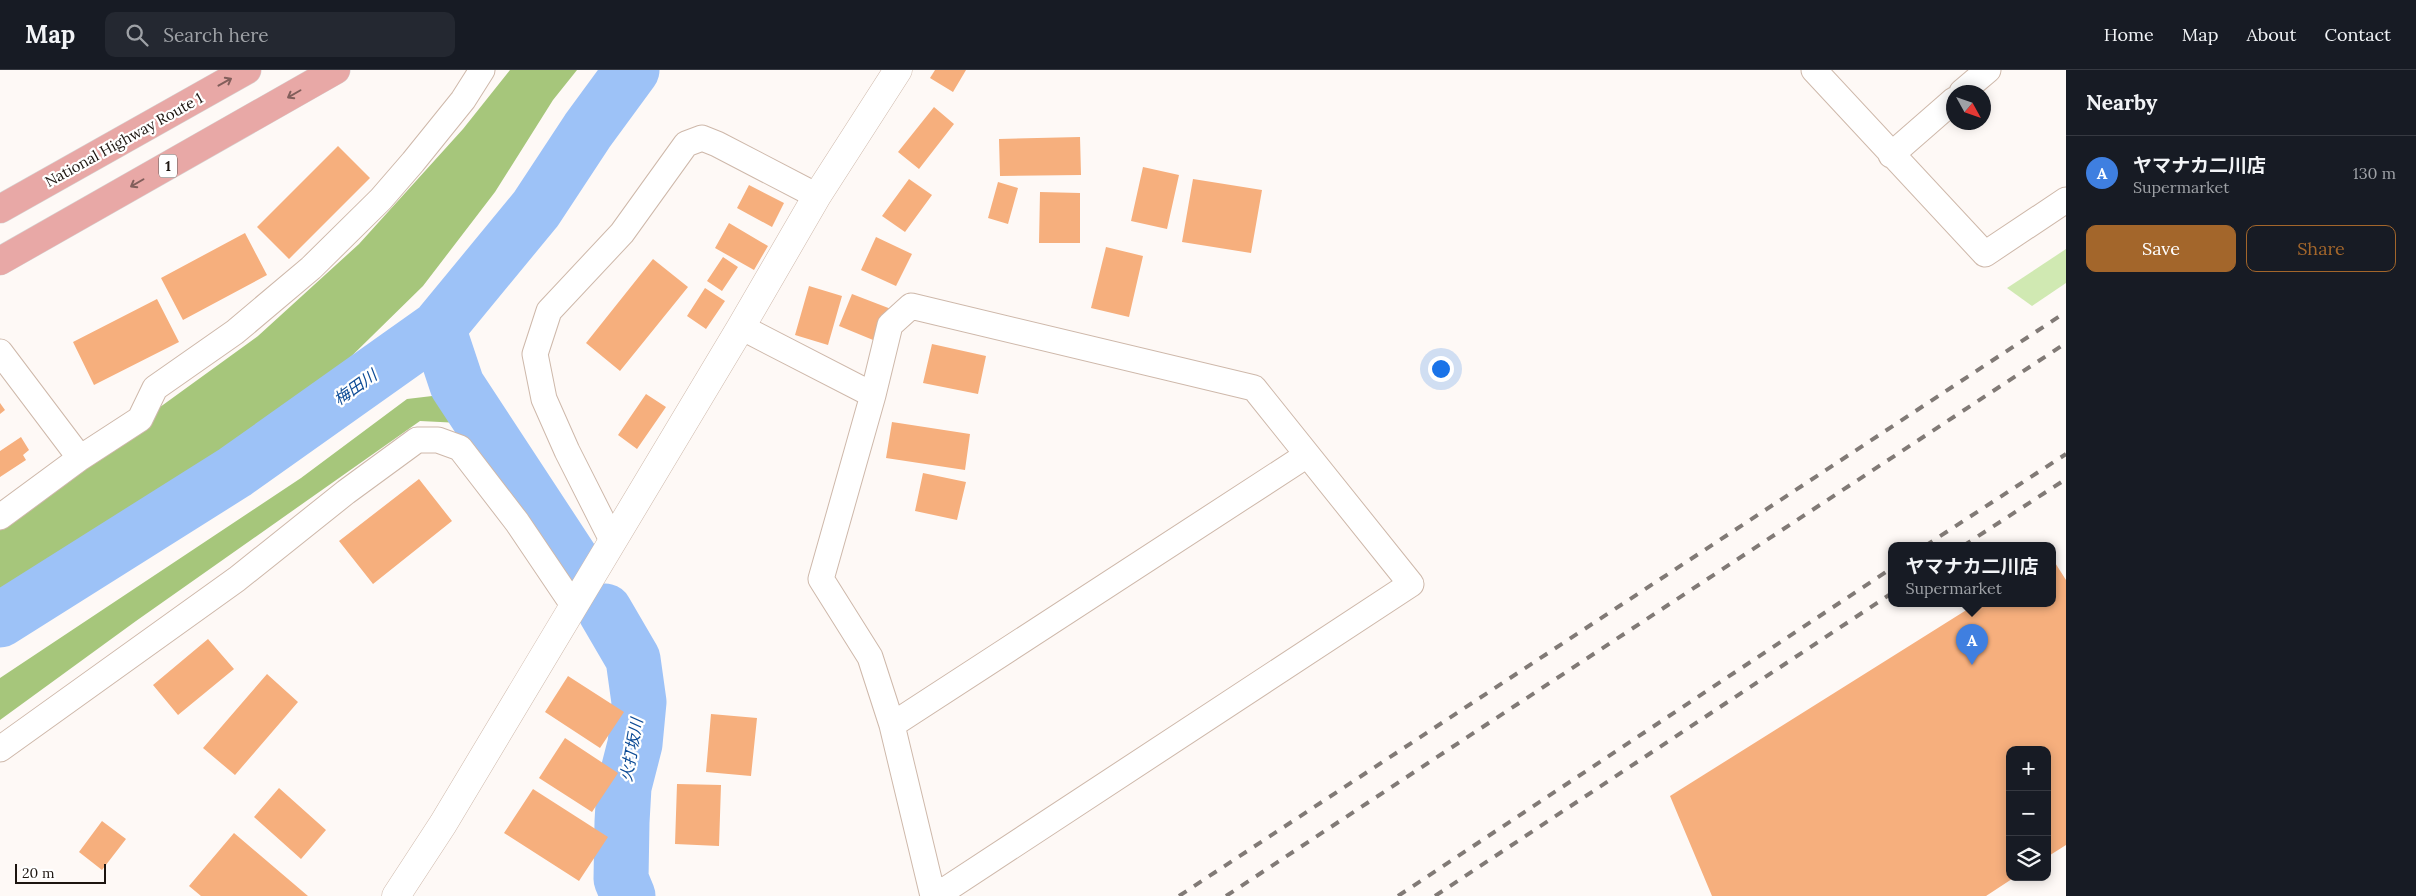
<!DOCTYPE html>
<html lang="en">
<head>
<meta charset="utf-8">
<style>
	body { margin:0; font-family:Lora,"Noto Sans JP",serif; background:#242831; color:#f1f3f6 }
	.controls { position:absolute; right:15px; bottom:15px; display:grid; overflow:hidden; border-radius:10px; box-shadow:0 2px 12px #0003 }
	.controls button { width:45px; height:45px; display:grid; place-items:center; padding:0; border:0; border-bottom:1px solid #363941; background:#171b24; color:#f1f3f6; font:25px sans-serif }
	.compass { position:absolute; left:1946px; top:15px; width:45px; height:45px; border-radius:50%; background:#171b24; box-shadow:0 2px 12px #0003; rotate:130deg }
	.scale { position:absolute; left:15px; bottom:12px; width:91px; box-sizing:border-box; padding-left:5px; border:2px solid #1d1510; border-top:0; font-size:14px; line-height:18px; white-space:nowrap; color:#1d1510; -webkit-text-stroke:4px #fff; paint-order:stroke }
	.you { position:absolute; left:1440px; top:298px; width:18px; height:18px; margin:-12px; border:4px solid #fff; border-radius:50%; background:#1a73e8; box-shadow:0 0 0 8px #1a73e833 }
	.badge { display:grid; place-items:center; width:32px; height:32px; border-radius:50%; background:#a3662b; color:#fff; font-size:16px; font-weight:700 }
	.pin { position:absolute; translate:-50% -41px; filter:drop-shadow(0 1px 2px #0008) }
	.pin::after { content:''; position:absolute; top:26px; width:18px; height:15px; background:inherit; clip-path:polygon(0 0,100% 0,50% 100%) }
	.popup { position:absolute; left:1888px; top:472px; width:168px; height:65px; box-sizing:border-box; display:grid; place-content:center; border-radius:10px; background:#171b24; filter:drop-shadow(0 1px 4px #0005); font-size:16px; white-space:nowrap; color:#9ea1a6 }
	.popup b { font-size:19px; color:#f1f3f6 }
	.popup::after { content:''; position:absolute; left:50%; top:100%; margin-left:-10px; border:10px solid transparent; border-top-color:#171b24 }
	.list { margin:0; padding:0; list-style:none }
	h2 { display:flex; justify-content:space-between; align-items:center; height:65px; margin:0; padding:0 20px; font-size:21px }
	h2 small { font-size:16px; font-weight:400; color:#9ea1a6 }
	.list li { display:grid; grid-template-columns:32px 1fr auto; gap:15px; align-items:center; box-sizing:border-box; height:75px; padding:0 20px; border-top:1px solid #363941 }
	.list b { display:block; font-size:19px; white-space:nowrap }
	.list p { margin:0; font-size:16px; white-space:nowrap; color:#9ea1a6 }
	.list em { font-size:16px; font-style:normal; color:#9ea1a6 }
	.actions { display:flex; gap:10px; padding:15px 20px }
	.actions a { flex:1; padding:11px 0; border:1px solid #a3662b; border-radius:10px; text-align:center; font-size:18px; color:#a3662b }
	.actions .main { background:#a3662b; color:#fff }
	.icon { flex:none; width:28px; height:28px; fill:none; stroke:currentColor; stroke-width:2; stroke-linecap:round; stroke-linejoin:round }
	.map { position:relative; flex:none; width:2066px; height:826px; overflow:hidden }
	header { display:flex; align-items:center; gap:30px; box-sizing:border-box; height:70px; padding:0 25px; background:#171b24; border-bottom:1px solid #363941 }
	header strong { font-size:24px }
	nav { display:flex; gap:28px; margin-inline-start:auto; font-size:18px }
	.search { width:350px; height:45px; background:#242831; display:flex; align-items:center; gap:12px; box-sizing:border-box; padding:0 18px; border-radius:10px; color:#9ea1a6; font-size:19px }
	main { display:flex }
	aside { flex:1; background:#171b24 }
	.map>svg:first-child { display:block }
</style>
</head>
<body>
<header>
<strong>Map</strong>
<div class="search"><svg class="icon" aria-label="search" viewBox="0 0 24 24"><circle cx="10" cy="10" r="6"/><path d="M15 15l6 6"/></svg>Search here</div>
<nav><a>Home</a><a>Map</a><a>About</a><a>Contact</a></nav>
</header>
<main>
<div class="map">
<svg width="2066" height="826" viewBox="0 0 2066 826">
	<rect width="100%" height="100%" fill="#fef9f6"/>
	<path fill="#d0e9b2" d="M2066,179V213L2032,236L2007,218Z"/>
	<path fill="#a6c67b" d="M510,0H577L553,30L495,122L423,216L321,316L160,435L96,465L35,498L0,523V453L258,266L359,174L463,59Z
		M449,324L460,353L420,351L136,551L0,650V608L12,600L301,408L407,329Z"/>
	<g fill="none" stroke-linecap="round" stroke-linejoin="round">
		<path stroke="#9dc2f7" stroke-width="55" d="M438,258L457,315L577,498
			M605,541L633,589L639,632L635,674L624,717L622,752L621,809L628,826
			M0,550L235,402L438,258L536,139L588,60L632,0"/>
	</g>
	<path fill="#f6af7d" d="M935,0H966L953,22L930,8Z
		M934,37L954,54L919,99L898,82Z
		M1080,67L1081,105L1000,106L999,69Z
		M338,76L370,108L289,189L257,157Z
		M1143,97L1179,105L1167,159L1131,151Z
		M909,109L932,125L905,162L882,146Z
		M1193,109L1262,120L1251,183L1182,172Z
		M998,112L1018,118L1008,154L988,148Z
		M749,115L784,133L772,157L737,138Z
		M1040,122L1080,123V173H1039Z
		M729,153L768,176L754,200L715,178Z
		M245,163L267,205L183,250L161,208Z
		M876,167L912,184L896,216L861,200Z
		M1106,177L1143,186L1129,247L1091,238Z
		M723,187L738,197L722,221L707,211Z
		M653,189L688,217L620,301L586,273Z
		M809,216L842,226L828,275L795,265Z
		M705,218L725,231L706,259L687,246Z
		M852,224L891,239L878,272L839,256Z
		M157,229L179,272L94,315L73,272Z
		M932,274L986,286L978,324L923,313Z
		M646,324L666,337L637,379L618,365Z
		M0,333L5,340L0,344Z
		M892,352L970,364L965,400L886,388Z
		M21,367L29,380L23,385L26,390L0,407V381Z
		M923,403L966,412L957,450L915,441Z
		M419,409L452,451L373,514L339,471Z
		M2052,488L2066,510V775L2047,787V680H2010V807H2015L1986,826H1712L1670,726L1976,534H2052Z
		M208,569L234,599L178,645L153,615Z
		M267,604L298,632L235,705L203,678Z
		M568,606L624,642L600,678L545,642Z
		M711,644L757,648L751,706L706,702Z
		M565,668L618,703L592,742L539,708Z
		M677,714L721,715L719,776L675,774Z
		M279,718L326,760L301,789L254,747Z
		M533,719L608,767L579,811L504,763Z
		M102,751L126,769L102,800L79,782Z
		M234,763L308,826H201L189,816Z"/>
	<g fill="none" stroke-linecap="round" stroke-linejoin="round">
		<defs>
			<path id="minor" d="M1814,0L1985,184L2066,130
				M1962,22L1988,0
				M1891,85L1954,30
				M741,257L873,325
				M0,282L80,388
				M0,447L80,388L140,349L155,318L235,262L311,198L381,129L413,92L463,30L482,0
				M612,470L567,381L544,329L535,284L549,241L622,163L686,74L702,68L717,74L817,126
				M892,655L1307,385
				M0,679L237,509L346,422L417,370H438L460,378L517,452L573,535
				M933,826L892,655L870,587L821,509L873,325L890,255L911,236L1254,318L1411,514L936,826"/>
			<path id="tertiary" d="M396,826L443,754L741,257L817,126L898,0"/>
			<path id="trunk" d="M0,139L247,0
				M0,191L336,0"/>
		</defs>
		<use href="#minor" stroke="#ceb8aa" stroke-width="27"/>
		<use href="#tertiary" stroke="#ceb8aa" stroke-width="29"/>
		<use href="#trunk" stroke="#d6d5d4" stroke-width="29"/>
		<use href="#minor" stroke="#fff" stroke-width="25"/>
		<use href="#tertiary" stroke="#fff" stroke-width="28"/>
		<use href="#trunk" stroke="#e8a8a6" stroke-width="28"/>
		<path stroke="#817a76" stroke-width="4" stroke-dasharray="9 9" stroke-linecap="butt" d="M1925,476L2066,384
			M1963,476L2066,409
			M1179,826L2066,242
			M1226,826L2066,273
			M1398,826L1892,498
			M1435,826L1892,523"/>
	</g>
	<defs><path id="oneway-shaft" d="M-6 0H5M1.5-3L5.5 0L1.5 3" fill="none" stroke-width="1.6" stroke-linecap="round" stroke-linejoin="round" transform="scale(1.25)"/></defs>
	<g stroke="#825e5b">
		<use href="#oneway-shaft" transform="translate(225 12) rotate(-29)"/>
		<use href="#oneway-shaft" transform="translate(294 24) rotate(150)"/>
		<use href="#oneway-shaft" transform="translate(137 113) rotate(150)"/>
	</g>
	<g text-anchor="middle" stroke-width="4.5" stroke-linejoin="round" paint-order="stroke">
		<rect fill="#fff" stroke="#615b58" stroke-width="1" x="159" y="84.5" width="18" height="23" rx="4"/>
		<g font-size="14" font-weight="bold" fill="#1d1510">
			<text x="168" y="101">1</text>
		</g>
		<g font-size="15" fill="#1d1510" stroke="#fff">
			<text transform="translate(124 70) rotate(-29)" y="5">National Highway Route 1</text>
		</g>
		<g font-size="16" font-style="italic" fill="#0e4c96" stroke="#fff">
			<text transform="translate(355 317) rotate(-35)" y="6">梅田川</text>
			<text transform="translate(631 680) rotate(-80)" y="6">火打坂川</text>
		</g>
	</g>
</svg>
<div class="controls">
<button>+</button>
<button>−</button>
<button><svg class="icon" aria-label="layers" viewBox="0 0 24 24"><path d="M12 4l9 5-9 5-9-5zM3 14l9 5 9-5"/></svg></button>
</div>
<svg class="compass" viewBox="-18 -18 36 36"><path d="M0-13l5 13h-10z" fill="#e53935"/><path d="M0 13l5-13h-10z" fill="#9ea1a6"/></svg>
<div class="scale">20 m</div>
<div class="you"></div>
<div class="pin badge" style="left:1972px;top:595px;background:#3f7fe0">A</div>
<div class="popup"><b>ヤマナカ二川店</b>Supermarket</div>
</div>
<aside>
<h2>Nearby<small></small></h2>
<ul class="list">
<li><span class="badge" style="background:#3f7fe0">A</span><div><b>ヤマナカ二川店</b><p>Supermarket</p></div><em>130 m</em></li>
</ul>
<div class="actions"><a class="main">Save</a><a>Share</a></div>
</aside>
</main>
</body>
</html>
